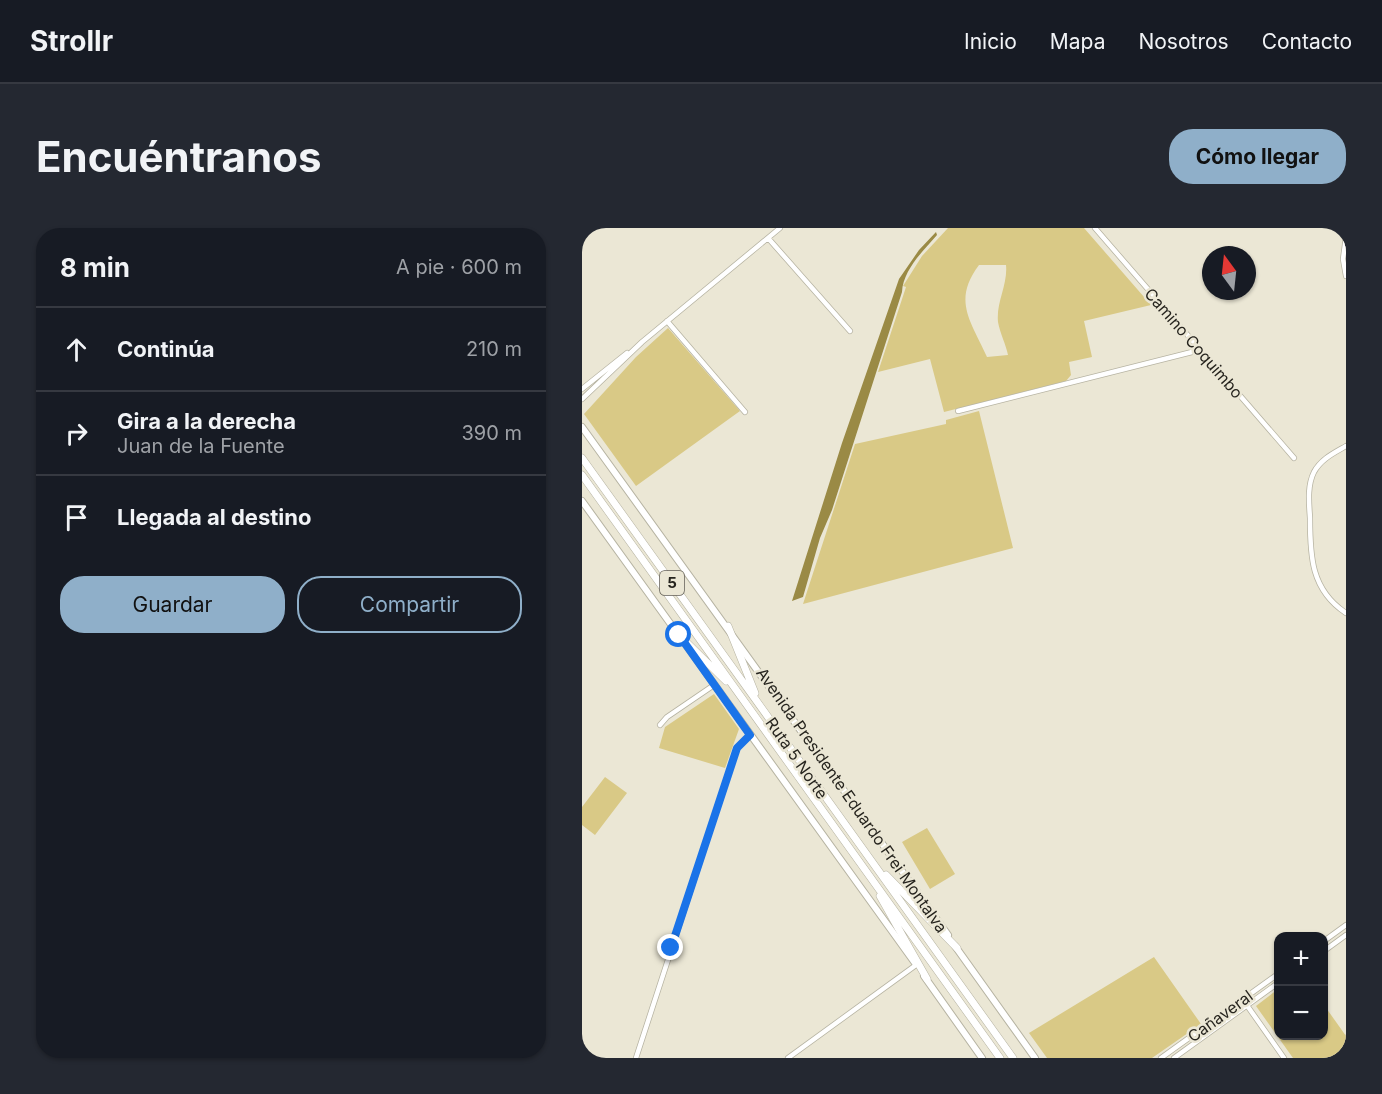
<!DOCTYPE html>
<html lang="es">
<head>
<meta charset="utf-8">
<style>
	body { margin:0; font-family:Inter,sans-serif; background:#242831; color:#f1f3f6 }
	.controls { position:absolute; right:18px; bottom:18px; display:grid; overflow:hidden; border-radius:12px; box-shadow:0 2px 4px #0004 }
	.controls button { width:54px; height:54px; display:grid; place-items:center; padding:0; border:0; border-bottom:2px solid #363941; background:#171b24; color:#f1f3f6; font:30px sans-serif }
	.compass { position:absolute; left:620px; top:18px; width:54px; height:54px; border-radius:50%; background:#171b24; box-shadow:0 2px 4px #0004; rotate:345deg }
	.stop { position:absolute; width:18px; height:18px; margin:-14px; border:4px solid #1a73e8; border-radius:50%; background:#fff }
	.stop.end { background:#1a73e8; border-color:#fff; box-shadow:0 2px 6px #0008 }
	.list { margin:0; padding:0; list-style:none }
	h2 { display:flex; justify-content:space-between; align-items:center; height:78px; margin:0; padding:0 24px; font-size:26px }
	h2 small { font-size:20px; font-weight:400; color:#9ea1a6 }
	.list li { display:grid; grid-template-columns:39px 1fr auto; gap:18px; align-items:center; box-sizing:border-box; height:84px; padding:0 24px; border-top:2px solid #363941 }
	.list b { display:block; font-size:22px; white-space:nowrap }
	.list p { margin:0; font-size:20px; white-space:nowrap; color:#9ea1a6 }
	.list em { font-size:20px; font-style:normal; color:#9ea1a6 }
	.actions { display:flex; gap:12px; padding:18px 24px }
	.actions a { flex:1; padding:14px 0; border:2px solid #8fafc9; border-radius:24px; text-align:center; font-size:21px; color:#8fafc9 }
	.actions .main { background:#8fafc9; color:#111 }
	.icon { flex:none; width:33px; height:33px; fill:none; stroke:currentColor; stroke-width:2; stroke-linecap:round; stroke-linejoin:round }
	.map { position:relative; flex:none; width:764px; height:830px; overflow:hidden; border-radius:24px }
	header { display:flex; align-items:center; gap:36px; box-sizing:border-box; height:84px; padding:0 30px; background:#171b24; border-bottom:2px solid #363941 }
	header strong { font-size:28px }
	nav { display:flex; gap:33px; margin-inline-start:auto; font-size:21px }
	.intro { display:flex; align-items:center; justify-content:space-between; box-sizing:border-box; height:144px; padding:0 36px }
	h1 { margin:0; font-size:42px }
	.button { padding:15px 27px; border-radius:24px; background:#8fafc9; color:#111; font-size:21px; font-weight:700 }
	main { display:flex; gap:36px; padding:0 36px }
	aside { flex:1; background:#171b24; border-radius:24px; box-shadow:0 2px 4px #0004 }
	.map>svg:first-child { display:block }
</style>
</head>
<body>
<header>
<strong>Strollr</strong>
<nav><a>Inicio</a><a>Mapa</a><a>Nosotros</a><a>Contacto</a></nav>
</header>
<div class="intro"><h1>Encuéntranos</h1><a class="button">Cómo llegar</a></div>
<main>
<aside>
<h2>8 min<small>A pie · 600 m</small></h2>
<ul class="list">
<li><svg class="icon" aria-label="ahead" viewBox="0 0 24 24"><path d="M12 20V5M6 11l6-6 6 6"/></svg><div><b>Continúa</b></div><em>210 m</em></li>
<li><svg class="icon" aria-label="right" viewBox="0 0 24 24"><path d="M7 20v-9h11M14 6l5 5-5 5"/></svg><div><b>Gira a la derecha</b><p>Juan de la Fuente</p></div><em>390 m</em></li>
<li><svg class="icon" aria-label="arrive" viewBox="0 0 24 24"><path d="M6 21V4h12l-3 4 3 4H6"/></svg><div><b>Llegada al destino</b></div></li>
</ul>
<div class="actions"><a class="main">Guardar</a><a>Compartir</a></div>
</aside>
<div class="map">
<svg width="764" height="830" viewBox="0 0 764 830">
	<rect width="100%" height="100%" fill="#ebe7d5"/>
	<path fill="#d9c986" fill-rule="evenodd" d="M366,0H502L569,77L502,93L510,129L487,134L489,147L484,153L362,184L348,131L296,144L324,59L321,58L340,28ZM397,37H424C426,57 414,74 416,94C418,105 424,117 426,127L405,129C389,93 370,73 397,37Z
		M86,100L158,183L54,258L2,186L54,129Z
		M397,183L431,320L221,376L273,216L364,196V192Z
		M132,466L157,501L143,540L77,520L83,499Z
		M23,549L45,565L13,607L0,597V579Z
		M345,600L373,646L348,661L320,614Z
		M572,729L619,796L570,830H465L447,805Z
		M696,761V808H742V777L764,808V830H711L674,778Z"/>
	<path fill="#9a8a45" d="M354,4L355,7C341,23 321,42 320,64L250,282L238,310L221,369L210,373L260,215L317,51L337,22Z"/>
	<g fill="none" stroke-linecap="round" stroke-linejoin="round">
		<defs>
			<path id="minor" d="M513,0L712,230
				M764,9L761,31L764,48
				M186,10L268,103
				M85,93L163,184
				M0,161L45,125
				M0,171L60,114L198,0
				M376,183L618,122
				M764,218C752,225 739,231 732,244C725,258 727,275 728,290C728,328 729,362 764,385
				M78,497L85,489L132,457
				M742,713L764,697
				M742,723L764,707
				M664,776L702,830
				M54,830L155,520L168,507
				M206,830L334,737
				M579,830L696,746
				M592,830L696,755"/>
			<path id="major" d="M0,199L366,707
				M0,273L98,409
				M104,417L333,735
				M373,718L453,830
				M342,748L400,830"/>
			<path id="highway" d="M0,230L431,830
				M0,247L418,830
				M146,398L173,465
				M97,407L144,453
				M304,647L375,720
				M298,668L345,751"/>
		</defs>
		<use href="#minor" stroke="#b6b3a2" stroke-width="6"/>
		<use href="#major" stroke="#b6b3a2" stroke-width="8"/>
		<use href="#highway" stroke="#b6b3a2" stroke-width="8"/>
		<use href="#minor" stroke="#fff" stroke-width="4.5"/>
		<use href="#major" stroke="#fff" stroke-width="6"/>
		<use href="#highway" stroke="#fff" stroke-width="7"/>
	</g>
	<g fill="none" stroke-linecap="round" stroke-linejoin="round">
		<path stroke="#1a73e8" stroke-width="8" d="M89,720L155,520L168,507L97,407"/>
	</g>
	<g text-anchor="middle" stroke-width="5" stroke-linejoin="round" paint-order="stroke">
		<rect fill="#ebe7d5" stroke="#615e55" stroke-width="1.5" x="78" y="343" width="24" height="24" rx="4.5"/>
		<g font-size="15" font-weight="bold" fill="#26241e">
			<text x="90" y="360">5</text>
		</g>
		<g font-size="16" fill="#26241e" stroke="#ebe7d5">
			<text transform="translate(612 115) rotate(49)" y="6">Camino Coquimbo</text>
			<text transform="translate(215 530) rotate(55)" y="6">Ruta 5 Norte</text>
			<text transform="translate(270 572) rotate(55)" y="6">Avenida Presidente Eduardo Frei Montalva</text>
			<text transform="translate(638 788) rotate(-36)" y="6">Cañaveral</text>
		</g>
	</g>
</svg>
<div class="controls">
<button>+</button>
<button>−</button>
</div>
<svg class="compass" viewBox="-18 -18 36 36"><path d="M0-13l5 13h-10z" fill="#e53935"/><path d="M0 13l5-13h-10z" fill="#9ea1a6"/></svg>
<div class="stop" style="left:97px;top:407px"></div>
<div class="stop end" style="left:89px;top:720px"></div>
</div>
</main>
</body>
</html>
